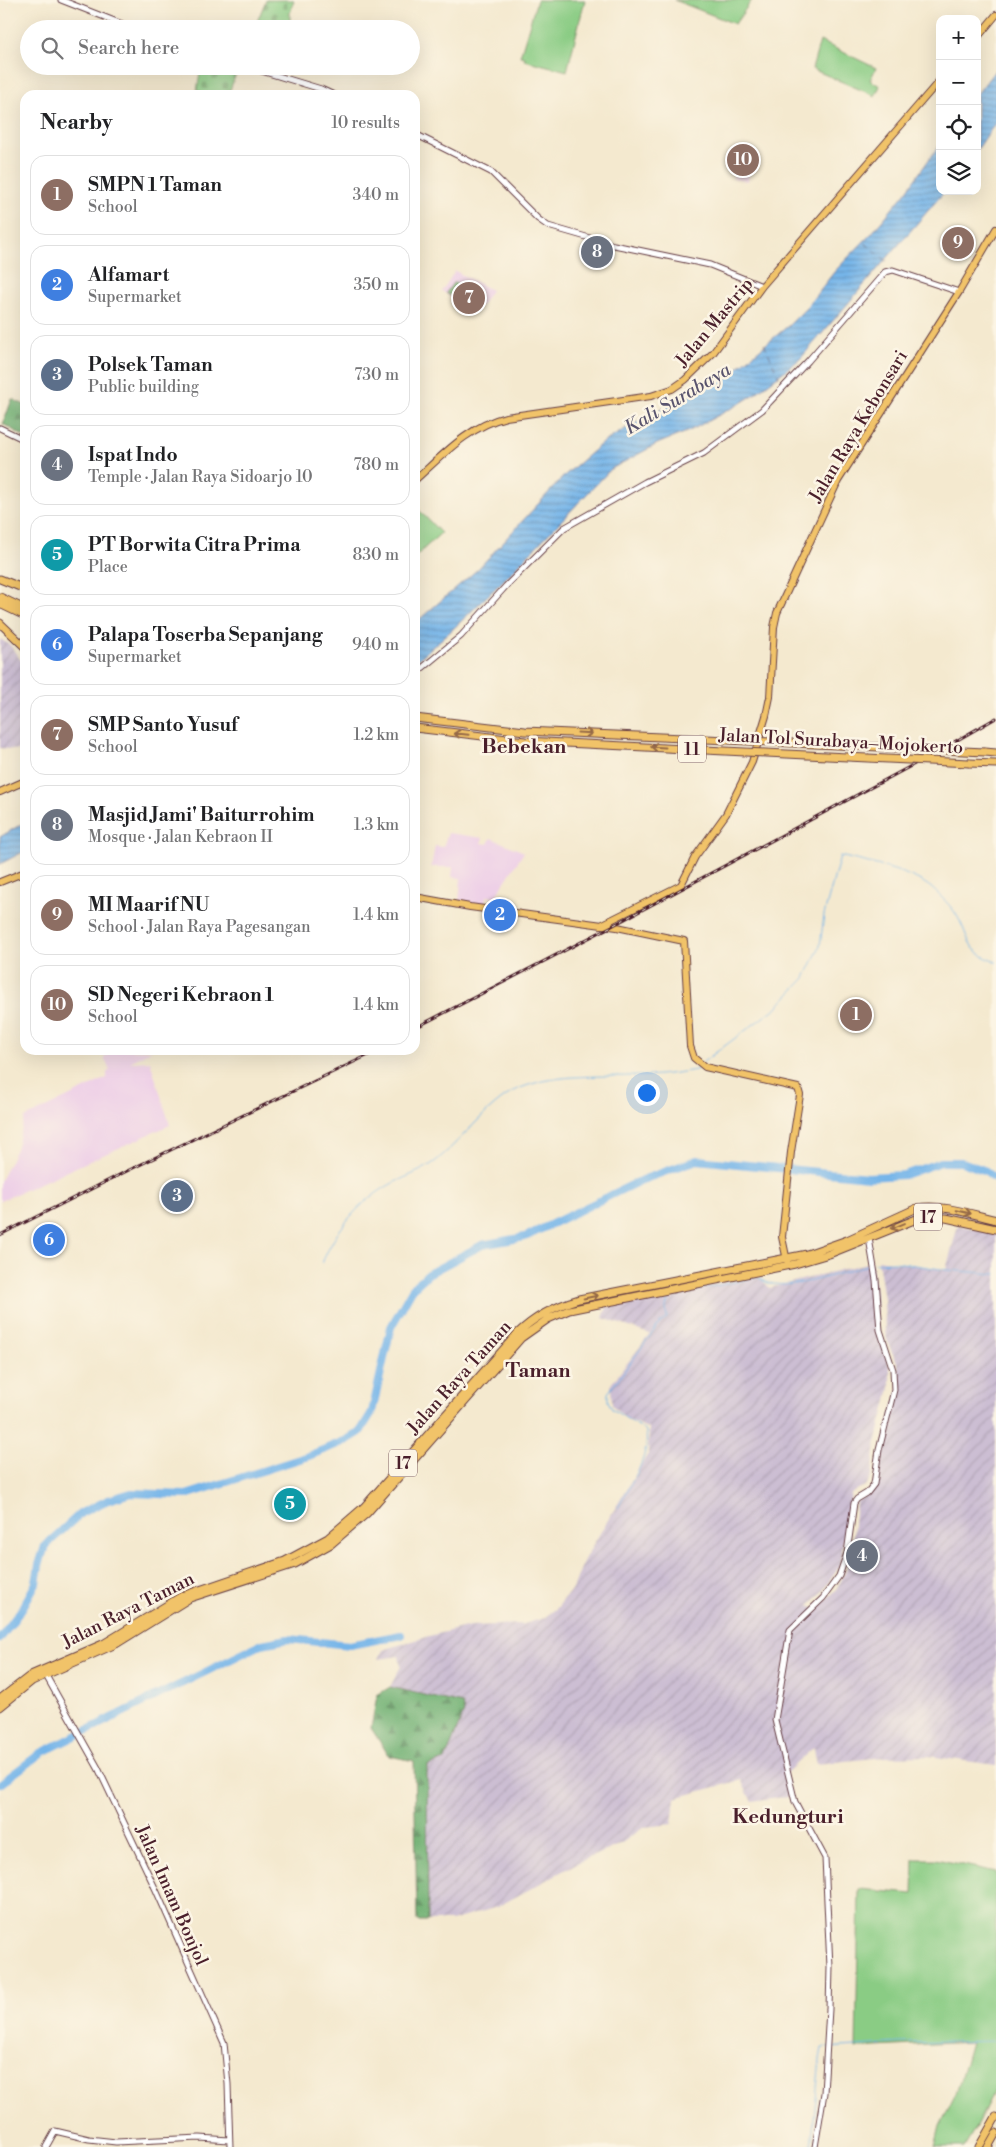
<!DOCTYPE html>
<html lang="en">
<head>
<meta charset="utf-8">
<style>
	body { margin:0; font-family:"Libre Bodoni",serif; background:#f2f2f2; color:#202124 }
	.controls { position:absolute; right:15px; top:15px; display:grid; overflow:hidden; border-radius:10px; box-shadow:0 5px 20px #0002 }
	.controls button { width:45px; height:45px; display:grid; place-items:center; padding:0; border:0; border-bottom:1px solid #e0e0e0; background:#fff; color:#202124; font:25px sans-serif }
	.you { position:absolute; left:646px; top:1092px; width:18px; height:18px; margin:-12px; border:4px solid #fff; border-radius:50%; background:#1a73e8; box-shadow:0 0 0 8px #1a73e833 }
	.badge { display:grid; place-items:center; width:32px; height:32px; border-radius:50%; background:#2563eb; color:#fff; font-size:16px; font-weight:700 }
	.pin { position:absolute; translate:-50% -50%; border:2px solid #fff; box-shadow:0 1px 5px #0006 }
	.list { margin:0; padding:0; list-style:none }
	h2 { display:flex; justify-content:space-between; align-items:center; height:65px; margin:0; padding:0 20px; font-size:21px }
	h2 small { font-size:16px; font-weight:400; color:#757577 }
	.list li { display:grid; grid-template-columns:32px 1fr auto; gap:15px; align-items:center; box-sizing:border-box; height:80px; margin:0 10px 10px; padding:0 10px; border:1px solid #e0e0e0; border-radius:15px }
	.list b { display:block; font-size:19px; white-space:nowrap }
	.list p { margin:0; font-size:16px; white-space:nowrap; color:#757577 }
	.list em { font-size:16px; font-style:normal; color:#757577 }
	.icon { flex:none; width:28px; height:28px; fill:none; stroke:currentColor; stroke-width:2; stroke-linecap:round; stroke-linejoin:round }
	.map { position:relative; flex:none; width:996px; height:2147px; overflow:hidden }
	.search { position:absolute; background:#fff; box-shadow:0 5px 20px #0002; left:20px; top:20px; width:400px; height:55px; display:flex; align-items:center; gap:12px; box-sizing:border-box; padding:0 18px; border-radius:28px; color:#757577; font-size:19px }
	.panel { position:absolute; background:#fff; box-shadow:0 5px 20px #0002; left:20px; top:90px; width:400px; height:965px; border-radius:15px }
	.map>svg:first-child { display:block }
</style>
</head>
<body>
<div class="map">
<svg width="996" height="2147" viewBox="0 0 996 2147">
	<defs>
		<pattern id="industrial-furrows" width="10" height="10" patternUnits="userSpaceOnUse" patternTransform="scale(1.25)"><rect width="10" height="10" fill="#ccbed3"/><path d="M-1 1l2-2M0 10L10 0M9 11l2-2" fill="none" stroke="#b1a3b5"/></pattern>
		<pattern id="forest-firs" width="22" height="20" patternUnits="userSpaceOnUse" patternTransform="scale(1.25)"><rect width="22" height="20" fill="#6fb072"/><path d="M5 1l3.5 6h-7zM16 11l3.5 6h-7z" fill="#5d8f5e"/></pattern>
		<pattern id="cemetery-stones" width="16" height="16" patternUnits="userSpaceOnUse" patternTransform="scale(1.25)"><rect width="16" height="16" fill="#8acc84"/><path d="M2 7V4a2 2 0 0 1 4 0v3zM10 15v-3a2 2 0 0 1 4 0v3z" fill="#73a56c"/></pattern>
		<pattern id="water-rules" width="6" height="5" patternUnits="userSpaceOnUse" patternTransform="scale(1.25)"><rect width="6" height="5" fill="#76b5e9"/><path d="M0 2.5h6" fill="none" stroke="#6393bd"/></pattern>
	</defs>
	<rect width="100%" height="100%" fill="#fcf5e5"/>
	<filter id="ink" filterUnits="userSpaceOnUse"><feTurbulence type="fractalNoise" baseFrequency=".02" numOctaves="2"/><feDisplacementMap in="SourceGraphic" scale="10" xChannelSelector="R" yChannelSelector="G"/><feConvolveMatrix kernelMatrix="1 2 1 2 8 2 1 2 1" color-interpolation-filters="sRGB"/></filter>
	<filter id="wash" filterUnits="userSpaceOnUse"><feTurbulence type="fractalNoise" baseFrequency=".0096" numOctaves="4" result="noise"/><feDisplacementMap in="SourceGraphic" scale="20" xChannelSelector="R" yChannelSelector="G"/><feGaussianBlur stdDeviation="1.12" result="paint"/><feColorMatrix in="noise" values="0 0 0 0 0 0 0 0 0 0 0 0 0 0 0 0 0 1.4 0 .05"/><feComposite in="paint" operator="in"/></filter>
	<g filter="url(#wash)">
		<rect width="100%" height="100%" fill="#f4e9cf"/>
		<path fill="#eed0e7" d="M737,150L752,152L748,181L733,179Z
			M455,271L491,290L481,306L477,305L472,313L442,291Z
			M448,833L483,838L481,843L488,844L491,838L524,852L495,897L486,896L484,906L459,902L461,878L452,877L453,867H431L435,846L443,847Z
			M116,1050H152L130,1062L150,1061L170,1125L0,1201V1181L16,1149L25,1118L107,1078V1072L110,1071L104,1057Z"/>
		<path fill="url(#industrial-furrows)" d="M0,639L10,645L25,666V751L0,748Z
			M958,1225L996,1234V1765L928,1756L885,1757L816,1764L814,1747L784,1775L790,1796L752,1802L741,1780L675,1798L672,1824L644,1827L619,1845L579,1862L497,1907L451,1921H428L427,1766L462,1704L390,1687L401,1666L399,1656L379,1659L383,1650L429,1636L470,1626L524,1624L544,1618L557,1608L574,1586L585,1558L648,1454L649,1429L626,1418L612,1405L611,1384L650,1334L603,1318L608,1305L757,1276L770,1288L871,1262L876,1294L877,1328L890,1368V1388L876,1443L872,1475L867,1485L858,1489L851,1494L839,1567L819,1596L809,1605L816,1610L837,1589L846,1570L852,1547L856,1502L876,1487L887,1427L899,1388L898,1364L888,1344L885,1330L884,1299L878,1260L946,1270Z"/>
		<path fill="#8acc84" stroke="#6a7658" d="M537,0H585L567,71L524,60L525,57L520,56Z
			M674,0H752L735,24Z
			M820,41L876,68L870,80L880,86L875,96L812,69Z
			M454,282L475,295L467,307L446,293Z
			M415,506L441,533L415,557Z
			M914,1859H936L996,1872V2087L977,2125L964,2147H935L940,2126L957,2091L971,2042L856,2048L859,1889L913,1894Z"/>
		<path fill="url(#forest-firs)" stroke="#5c684e" d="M12,399L25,405V437L3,424Z
			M390,1687L462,1704L464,1712L445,1760L427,1766L428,1921H417L414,1761L389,1756L371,1728L377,1695Z"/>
		<path fill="url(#cemetery-stones)" stroke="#6a7658" d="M266,0H294L290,13V29H254Z
			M201,66H239L228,95H207L197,91Z"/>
		<path fill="url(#water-rules)" stroke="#606a8a" d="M996,69V122L977,150V94Z
			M940,144V191H945L800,359L752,396L734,407L689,431L657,444L611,469L507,577L453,629L415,662V623L478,569L565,475L601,444L630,426L730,374L788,326L805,309L835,271L872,233L906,192Z
			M25,822V851L0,864V837Z"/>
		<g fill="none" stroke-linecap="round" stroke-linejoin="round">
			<path stroke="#76b5e9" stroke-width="1" d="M703,1062L777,1007L805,978L820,946L824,915L840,856C867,863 917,872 936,892C942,898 949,904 954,911C971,936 963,950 996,962
				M322,1263C337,1228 359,1201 393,1183C407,1176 425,1170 437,1160C463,1139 492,1099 523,1087C560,1073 600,1077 639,1076C658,1076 677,1073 696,1070L699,1066
				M875,1263L895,1262L947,1270L996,1274
				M618,1508C630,1484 650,1459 646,1431L612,1409L608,1401V1393L659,1324L667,1318L666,1307L669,1296L758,1277C778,1298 846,1270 871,1264
				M828,2048L898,2043L996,2041
				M811,2147L820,2059L822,2048H825"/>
			<path stroke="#76b5e9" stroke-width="8" d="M0,1639L23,1607L36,1583L39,1565L45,1546L81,1513L108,1500L131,1493L186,1495L306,1457L347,1440L360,1432L372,1412L391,1327L413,1288L428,1274L482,1245L525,1237L642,1180L697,1160L868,1177L904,1175L941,1162H962L986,1171L996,1179
				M0,1784L41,1753L262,1644L288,1639L350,1645L401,1635"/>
			<path stroke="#59546e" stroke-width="1" stroke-dasharray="6 5" stroke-linecap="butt" d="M865,243L887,261
				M764,343L779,377"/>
		</g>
	</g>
	<g filter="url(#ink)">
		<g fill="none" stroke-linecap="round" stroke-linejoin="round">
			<defs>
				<path id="minor" d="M61,0L135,29
					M245,66L321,89L334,95
					M415,134L491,172L538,219L548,226L614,245L710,265L762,286
					M0,428L25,440
					M415,674L461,636L506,586L564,528L645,482L704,453L762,410L808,361L885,272L893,270L959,292
					M44,1672L98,1768L156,1890L224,2043L228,2084L230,2147
					M46,2147L55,2131L89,2139L116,2142L200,2138L229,2140
					M815,2147L824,2093L829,2009L830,1967L825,1858L795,1802L775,1720L790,1630L823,1598L839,1576L847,1553L854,1503L857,1499L867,1493L874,1484L879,1450L894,1390L893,1370L880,1330L876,1280L869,1238"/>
				<path id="major" d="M977,38L996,15
					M415,480C443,455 469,426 506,417L651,396L672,389L685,380L713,353L762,286L940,80
					M0,792L25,781
					M0,882L25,872
					M415,897L470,907L617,927L684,941L690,1046L694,1058L705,1067L798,1088L800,1095L791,1152L782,1237L787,1261
					M601,925L681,885L695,857L726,814L752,762L766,716L770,697L774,627L777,613L838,481L959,292L996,229"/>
				<path id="highway" d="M0,579L25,589
					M0,597L25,609
					M0,604L25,616
					M0,623L25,647
					M415,718L525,731L706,739
					M985,752L996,753
					M969,763L996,764
					M0,1699L31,1675L103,1644L182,1596L285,1561L328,1538L364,1507L517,1334C534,1317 555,1306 579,1299L807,1254L847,1240L917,1208C943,1204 971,1214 996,1220
					M0,1707L32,1681L116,1644L190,1598L295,1564L331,1544L367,1513L521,1338L548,1319L569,1310L795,1264L829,1254L919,1218H946L996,1229
					M979,2147L996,2117
					M988,2147L996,2133"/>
			</defs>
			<use href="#minor" stroke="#643d44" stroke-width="7"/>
			<use href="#major" stroke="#643d44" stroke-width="8"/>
			<use href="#highway" stroke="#643d44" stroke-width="9"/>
			<use href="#minor" stroke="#fff" stroke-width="5"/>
			<use href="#major" stroke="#f1c369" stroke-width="6"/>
			<use href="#highway" stroke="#f1c369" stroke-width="7"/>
			<defs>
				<path id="rail" d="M415,1028L612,926L926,758L996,718
					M0,1235L127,1171L379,1050"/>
			</defs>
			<use href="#rail" stroke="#4a1f2b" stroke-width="3"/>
			<use href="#rail" stroke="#fcf5e5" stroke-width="1" stroke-dasharray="4" stroke-linecap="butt"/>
			<defs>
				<path id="highway-bridge" d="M415,728L525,741L969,763
					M706,739L985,752"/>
			</defs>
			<use href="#highway-bridge" stroke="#643d44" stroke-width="9" stroke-linecap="butt"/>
			<use href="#highway-bridge" stroke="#f1c369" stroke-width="7"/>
		</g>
		<defs><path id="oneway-shaft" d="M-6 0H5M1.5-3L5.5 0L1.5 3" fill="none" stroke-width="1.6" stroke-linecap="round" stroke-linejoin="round" transform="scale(1.25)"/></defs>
		<g stroke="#956947">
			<use href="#oneway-shaft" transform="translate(585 733) rotate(3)"/>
			<use href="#oneway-shaft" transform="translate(461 734) rotate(-174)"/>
			<use href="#oneway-shaft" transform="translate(658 747) rotate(-177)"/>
			<use href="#oneway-shaft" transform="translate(964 1212) rotate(13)"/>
			<use href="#oneway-shaft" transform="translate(898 1226) rotate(157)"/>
			<use href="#oneway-shaft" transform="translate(591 1297) rotate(-11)"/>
		</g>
	</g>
	<g text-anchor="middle" stroke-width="5" stroke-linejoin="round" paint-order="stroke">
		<g fill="#fcf5e5" stroke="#7f5f63" stroke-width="1">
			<rect x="678" y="735.5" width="28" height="27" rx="4"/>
			<rect x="914" y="1203.5" width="28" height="27" rx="4"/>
			<rect x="389" y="1449.5" width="28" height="27" rx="4"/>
		</g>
		<g font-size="16" font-weight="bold" fill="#4a1f2b">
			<text x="692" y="755">11</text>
			<text x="928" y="1223">17</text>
			<text x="403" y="1469">17</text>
		</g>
		<g font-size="18" fill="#4a1f2b" stroke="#fcf5e5">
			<text transform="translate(714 322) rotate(-50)" y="6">Jalan Mastrip</text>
			<text transform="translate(858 426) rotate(-59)" y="6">Jalan Raya Kebonsari</text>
			<text transform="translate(841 741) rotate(3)" y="6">Jalan Tol Surabaya–Mojokerto</text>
			<text transform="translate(459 1377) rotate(-48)" y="6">Jalan Raya Taman</text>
			<text transform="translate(128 1610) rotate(-27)" y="6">Jalan Raya Taman</text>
			<text transform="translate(172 1895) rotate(66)" y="6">Jalan Imam Bonjol</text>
		</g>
		<g font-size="19" font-style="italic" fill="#59546e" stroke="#fcf5e5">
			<text transform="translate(677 398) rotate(-31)" y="7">Kali Surabaya</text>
		</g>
		<g font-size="20" font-weight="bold" fill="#4a1f2b" stroke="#fcf5e5">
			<text x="524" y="753">Bebekan</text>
			<text x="538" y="1377">Taman</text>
			<text x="788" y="1823">Kedungturi</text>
		</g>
	</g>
</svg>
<div class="controls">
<button>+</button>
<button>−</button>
<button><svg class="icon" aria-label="locate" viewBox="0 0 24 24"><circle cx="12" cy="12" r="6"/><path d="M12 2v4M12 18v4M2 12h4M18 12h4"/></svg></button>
<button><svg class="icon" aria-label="layers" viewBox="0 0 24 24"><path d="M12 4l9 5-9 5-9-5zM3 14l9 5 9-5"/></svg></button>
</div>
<div class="you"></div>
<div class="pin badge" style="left:856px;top:1015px;background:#8d6e63">1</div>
<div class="pin badge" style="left:500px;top:915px;background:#3f7fe0">2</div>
<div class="pin badge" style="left:177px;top:1196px;background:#5c6f8a">3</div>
<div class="pin badge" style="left:862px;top:1556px;background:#6b7280">4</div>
<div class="pin badge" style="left:290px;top:1504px;background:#0f9aa8">5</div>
<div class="pin badge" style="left:49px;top:1240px;background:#3f7fe0">6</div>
<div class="pin badge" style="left:469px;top:298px;background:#8d6e63">7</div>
<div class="pin badge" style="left:597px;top:252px;background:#6b7280">8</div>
<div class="pin badge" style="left:958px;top:243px;background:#8d6e63">9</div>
<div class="pin badge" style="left:743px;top:160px;background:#8d6e63">10</div>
<div class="search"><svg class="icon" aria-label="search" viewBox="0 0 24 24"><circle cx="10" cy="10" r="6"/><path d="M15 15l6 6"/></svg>Search here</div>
<section class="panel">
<h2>Nearby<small>10 results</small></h2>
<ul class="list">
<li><span class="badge" style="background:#8d6e63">1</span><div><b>SMPN 1 Taman</b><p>School</p></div><em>340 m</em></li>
<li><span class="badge" style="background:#3f7fe0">2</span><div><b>Alfamart</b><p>Supermarket</p></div><em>350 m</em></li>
<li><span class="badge" style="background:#5c6f8a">3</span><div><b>Polsek Taman</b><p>Public building</p></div><em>730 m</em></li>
<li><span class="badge" style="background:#6b7280">4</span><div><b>Ispat Indo</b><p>Temple · Jalan Raya Sidoarjo 10</p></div><em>780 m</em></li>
<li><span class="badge" style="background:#0f9aa8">5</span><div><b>PT Borwita Citra Prima</b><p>Place</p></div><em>830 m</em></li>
<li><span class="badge" style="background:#3f7fe0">6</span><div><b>Palapa Toserba Sepanjang</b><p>Supermarket</p></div><em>940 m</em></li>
<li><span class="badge" style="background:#8d6e63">7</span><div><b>SMP Santo Yusuf</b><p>School</p></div><em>1.2 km</em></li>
<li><span class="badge" style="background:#6b7280">8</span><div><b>Masjid Jami' Baiturrohim</b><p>Mosque · Jalan Kebraon II</p></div><em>1.3 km</em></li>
<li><span class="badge" style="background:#8d6e63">9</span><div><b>MI Maarif NU</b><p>School · Jalan Raya Pagesangan</p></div><em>1.4 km</em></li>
<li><span class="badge" style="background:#8d6e63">10</span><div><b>SD Negeri Kebraon 1</b><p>School</p></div><em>1.4 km</em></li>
</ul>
</section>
</div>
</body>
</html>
